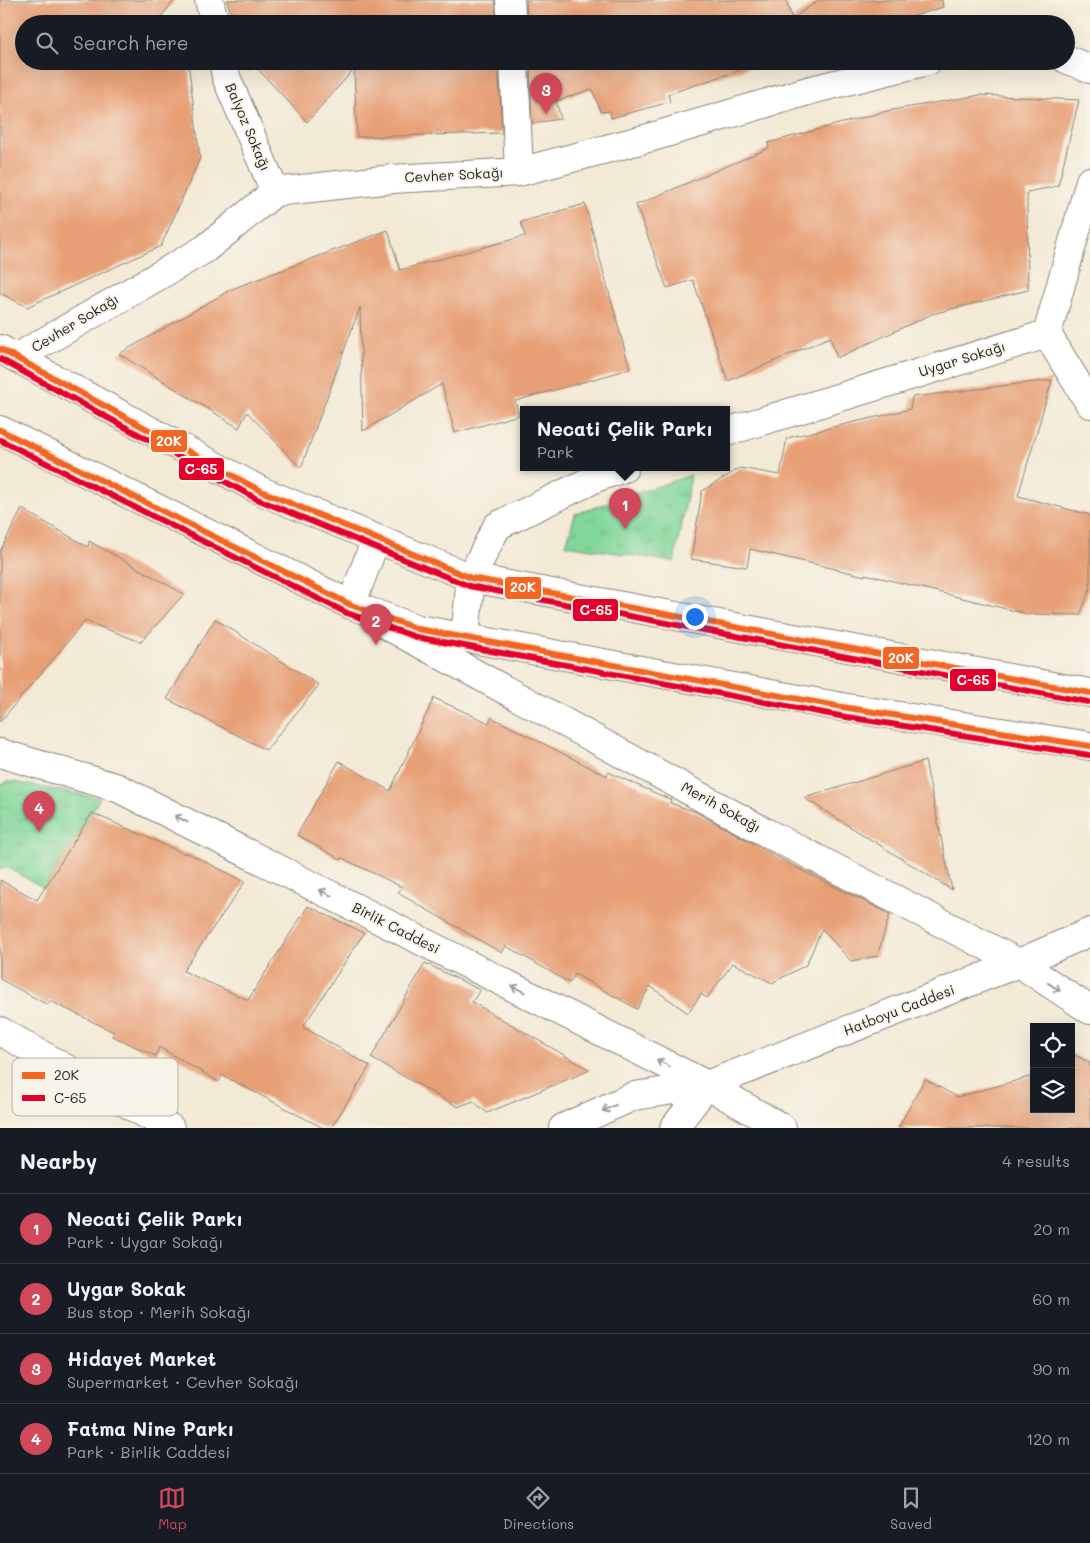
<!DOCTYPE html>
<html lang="en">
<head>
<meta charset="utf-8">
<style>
	body { margin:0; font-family:Mali,sans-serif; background:#20242c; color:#f1f3f6 }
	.controls { position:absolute; right:15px; bottom:15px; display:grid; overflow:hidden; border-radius:0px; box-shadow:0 5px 20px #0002 }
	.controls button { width:45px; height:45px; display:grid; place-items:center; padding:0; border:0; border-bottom:1px solid #363941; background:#171b24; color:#f1f3f6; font:25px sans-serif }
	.you { position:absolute; left:694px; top:616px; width:18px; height:18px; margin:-12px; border:4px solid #fff; border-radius:50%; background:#1a73e8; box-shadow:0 0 0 8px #1a73e833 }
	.badge { display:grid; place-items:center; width:32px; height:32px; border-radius:50%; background:#d1495b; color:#fff; font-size:16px; font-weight:700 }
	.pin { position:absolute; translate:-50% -41px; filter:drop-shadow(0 1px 2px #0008) }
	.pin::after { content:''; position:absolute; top:26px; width:18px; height:15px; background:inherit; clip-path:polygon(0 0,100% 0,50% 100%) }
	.popup { position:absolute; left:520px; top:406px; width:210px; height:65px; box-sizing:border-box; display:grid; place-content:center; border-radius:0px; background:#171b24; filter:drop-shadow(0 1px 4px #0005); font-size:16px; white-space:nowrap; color:#9ea1a6 }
	.popup b { font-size:19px; color:#f1f3f6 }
	.popup::after { content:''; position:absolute; left:50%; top:100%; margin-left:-10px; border:10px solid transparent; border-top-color:#171b24 }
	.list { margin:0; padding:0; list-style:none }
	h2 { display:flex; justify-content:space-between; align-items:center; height:65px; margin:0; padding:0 20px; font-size:21px }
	h2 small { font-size:16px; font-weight:400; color:#9ea1a6 }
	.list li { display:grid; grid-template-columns:32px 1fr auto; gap:15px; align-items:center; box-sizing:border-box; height:70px; padding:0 20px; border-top:1px solid #363941 }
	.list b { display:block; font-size:19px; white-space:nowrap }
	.list p { margin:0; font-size:16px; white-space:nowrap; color:#9ea1a6 }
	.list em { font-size:16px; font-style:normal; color:#9ea1a6 }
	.icon { flex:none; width:28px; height:28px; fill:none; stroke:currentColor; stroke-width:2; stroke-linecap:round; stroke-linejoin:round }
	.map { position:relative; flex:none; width:1090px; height:1128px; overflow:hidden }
	.search { position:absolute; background:#171b24; box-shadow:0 5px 20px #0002; left:15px; right:15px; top:15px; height:55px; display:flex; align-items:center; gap:12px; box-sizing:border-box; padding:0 18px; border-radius:28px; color:#9ea1a6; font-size:19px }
	.sheet { height:345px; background:#171b24 }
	nav { display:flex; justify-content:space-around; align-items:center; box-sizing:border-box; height:70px; border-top:1px solid #363941; background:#171b24; font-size:14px; color:#9ea1a6 }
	nav a { display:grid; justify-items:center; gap:2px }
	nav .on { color:#d1495b }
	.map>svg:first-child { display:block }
</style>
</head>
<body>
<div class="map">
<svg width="1090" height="1128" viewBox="0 0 1090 1128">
	<defs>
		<pattern id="park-tufts" width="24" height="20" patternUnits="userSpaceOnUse" patternTransform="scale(1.25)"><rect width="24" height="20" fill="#81d79a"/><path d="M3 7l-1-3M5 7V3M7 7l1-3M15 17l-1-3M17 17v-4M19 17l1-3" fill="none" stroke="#6fb884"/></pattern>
	</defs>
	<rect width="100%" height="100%" fill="#f7f3e8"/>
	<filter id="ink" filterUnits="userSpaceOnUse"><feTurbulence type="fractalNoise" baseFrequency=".02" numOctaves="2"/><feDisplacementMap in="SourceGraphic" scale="10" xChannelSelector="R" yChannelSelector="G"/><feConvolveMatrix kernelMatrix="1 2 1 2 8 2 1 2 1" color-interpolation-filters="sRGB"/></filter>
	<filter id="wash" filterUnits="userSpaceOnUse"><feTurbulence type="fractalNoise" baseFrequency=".0096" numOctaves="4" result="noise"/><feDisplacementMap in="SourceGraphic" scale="20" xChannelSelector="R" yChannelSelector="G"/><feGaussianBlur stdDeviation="1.12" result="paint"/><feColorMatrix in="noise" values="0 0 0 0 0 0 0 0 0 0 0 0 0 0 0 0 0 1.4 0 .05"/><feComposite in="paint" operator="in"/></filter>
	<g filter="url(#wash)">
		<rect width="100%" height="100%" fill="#f3ead5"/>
		<path fill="url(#park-tufts)" stroke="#4e7a5b" d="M691,475L674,562L566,545L575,514Z
			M8,781L100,798L44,888L6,867L0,870V786Z"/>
		<g id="blocks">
			<path fill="#e79f74" d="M0,0H175L155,24H24V61H188L200,158L161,246L27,307L0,293Z
				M227,0H495L496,24H234Z
				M526,0H786L792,19L819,0H942L943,7L889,24H527Z
				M246,61H498L502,133L357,137L354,69L307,122L256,67L249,70Z
				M530,61H768L668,94L670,102L611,118L610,111L601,112L592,89L556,101L561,119L532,123Z
				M980,95L1079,100L1058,186L1027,192L1028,290L932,314L837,358L830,337L728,381L693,280L667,288L636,205L769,148L768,143L887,111Z
				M585,204L630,369L515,401L519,415L455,433L442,384L363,431L360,307L301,468L247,412L239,428L119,354L232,289L388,230L400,270L525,236L521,222Z
				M1052,380L1018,496L1090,515V589L1080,615L1027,614L865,574V576L750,549L747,567L691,559L702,491L740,468L780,475L787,438L910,409L912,397Z
				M22,509L88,547L89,541L184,594L141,642L85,621L0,722V551Z
				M215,619L319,685L266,750L167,699Z
				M434,698L489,723L491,717L607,776L608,772L671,800L670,803L696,812L803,871L890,914L877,956L851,961L822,929L806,965L772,983L733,963L707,998L701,994L688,1013L650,986L637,1009L575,974L570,983L506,946L502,953L398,893L402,887L342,858L341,860L297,835L339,761L390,791Z
				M925,761L952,890L804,798Z
				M92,813L185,854L186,852L245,882L183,971L248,1000L308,906L364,933L303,1027L370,1066L331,1128H323L222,1075L219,1082L159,1047L156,1056L112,1036L114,1032L50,1001L48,1005L0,979V880L37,900Z
				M425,963L480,990L472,1002L590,1070L487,1113L473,1101L458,1107L371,1058Z
				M1071,1053L1090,1063V1128H898L925,1079L957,1097L1033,1076L1034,1074V1109H1071Z"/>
		</g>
	</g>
	<g filter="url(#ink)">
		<use href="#blocks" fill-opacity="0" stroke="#888378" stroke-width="1"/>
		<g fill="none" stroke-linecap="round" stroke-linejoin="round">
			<defs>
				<path id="street" d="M209,0L215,24
					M510,0L512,24
					M1066,59L1090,69
					M223,61L226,77L275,192
					M514,61L519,172
					M1047,334L1090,404
					M16,358L205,249L275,192L392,179L519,172L652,137L811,90L928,61
					M726,432L1047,334L1090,181
					M471,578L497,526L598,477L624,468
					M388,626L767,833L1019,963L1090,1010
					M0,753L118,788L707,1085L782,1128
					M0,1031L170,1128"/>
				<path id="secondary" d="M0,349L261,491L471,578L1090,693
					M0,430L351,605L418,629L842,707L1090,746
					M351,605L376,539
					M465,636L471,578
					M563,1128L634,1096L707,1085L1019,963L1090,932
					M674,1128L707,1085"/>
			</defs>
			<use href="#street" stroke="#888378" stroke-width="30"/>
			<use href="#secondary" stroke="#888378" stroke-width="30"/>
			<use href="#street" stroke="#fff" stroke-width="28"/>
			<use href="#secondary" stroke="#fff" stroke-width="28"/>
			<defs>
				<path id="bus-1" d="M0,349L261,491L471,578L1090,693
					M0,430L351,605L418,629L842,707L1090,746"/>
				<path id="bus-2" d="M0,359L257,499L469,586L1088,702
					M0,440L347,613L416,637L840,716L1089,755"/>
			</defs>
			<use href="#bus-1" stroke="#f7f3e8" stroke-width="10"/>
			<use href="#bus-2" stroke="#f7f3e8" stroke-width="10"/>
			<use href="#bus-1" stroke="#f26522" stroke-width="6"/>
			<use href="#bus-2" stroke="#e4002b" stroke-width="6"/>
		</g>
		<defs><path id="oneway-shaft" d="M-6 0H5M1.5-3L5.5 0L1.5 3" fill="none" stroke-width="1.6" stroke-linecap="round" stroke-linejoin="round" transform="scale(1.25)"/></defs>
		<g stroke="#999">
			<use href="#oneway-shaft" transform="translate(181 819) rotate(-153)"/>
			<use href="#oneway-shaft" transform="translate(326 893) rotate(-153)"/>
			<use href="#oneway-shaft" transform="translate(1054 987) rotate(33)"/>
			<use href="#oneway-shaft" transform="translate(518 989) rotate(-153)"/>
			<use href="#oneway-shaft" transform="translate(663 1063) rotate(-153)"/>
			<use href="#oneway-shaft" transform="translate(609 1108) rotate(156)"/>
		</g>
	</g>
	<g text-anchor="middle" stroke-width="4" stroke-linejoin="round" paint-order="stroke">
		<g font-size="14" fill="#1c1c1c" stroke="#f7f3e8">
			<text transform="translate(248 127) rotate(67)" y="5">Balyoz Sokağı</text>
			<text transform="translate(454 175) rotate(-3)" y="5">Cevher Sokağı</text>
			<text transform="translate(75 323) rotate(-31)" y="5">Cevher Sokağı</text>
			<text transform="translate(962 359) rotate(-17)" y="5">Uygar Sokağı</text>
			<text transform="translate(721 807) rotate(29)" y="5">Merih Sokağı</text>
			<text transform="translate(396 928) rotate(27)" y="5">Birlik Caddesi</text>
			<text transform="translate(899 1010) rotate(-21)" y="5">Hatboyu Caddesi</text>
		</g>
	</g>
	<rect x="12" y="1058" width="166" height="58" rx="8" fill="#f7f3e8" stroke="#b5b2ab" stroke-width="1"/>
	<rect x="22" y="1072" width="23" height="7" fill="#f26522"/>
	<rect x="22" y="1095" width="23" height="6" fill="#e4002b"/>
	<g font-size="14" fill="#1c1c1c">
		<text x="54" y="1080">20K</text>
		<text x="54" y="1103">C-65</text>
	</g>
	<g stroke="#f7f3e8" stroke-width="2">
		<rect x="150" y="429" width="38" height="24" rx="5" fill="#f26522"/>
		<rect x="178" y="457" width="47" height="24" rx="5" fill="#e4002b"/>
		<rect x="504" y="576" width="38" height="24" rx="5" fill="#f26522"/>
		<rect x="572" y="598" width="47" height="24" rx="5" fill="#e4002b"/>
		<rect x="882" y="646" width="38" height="24" rx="5" fill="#f26522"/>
		<rect x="949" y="668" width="48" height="24" rx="5" fill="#e4002b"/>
	</g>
	<g font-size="14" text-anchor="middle" font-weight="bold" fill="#fff">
		<text x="169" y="446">20K</text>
		<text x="201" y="474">C-65</text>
		<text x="523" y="592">20K</text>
		<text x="596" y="615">C-65</text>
		<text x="901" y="663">20K</text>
		<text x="973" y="685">C-65</text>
	</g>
</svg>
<div class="controls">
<button><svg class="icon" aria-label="locate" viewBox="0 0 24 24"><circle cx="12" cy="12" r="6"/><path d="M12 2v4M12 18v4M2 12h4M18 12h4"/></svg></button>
<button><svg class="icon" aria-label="layers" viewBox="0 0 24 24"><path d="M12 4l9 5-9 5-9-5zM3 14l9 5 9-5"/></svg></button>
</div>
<div class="you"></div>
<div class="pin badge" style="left:625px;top:529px">1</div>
<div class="popup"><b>Necati Çelik Parkı</b>Park</div>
<div class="pin badge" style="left:376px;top:645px">2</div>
<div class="pin badge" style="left:546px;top:114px">3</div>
<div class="pin badge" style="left:39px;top:832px">4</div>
<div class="search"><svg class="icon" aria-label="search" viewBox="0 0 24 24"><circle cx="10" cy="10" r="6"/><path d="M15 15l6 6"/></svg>Search here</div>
</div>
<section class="sheet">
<h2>Nearby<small>4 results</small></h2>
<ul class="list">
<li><span class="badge">1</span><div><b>Necati Çelik Parkı</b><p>Park · Uygar Sokağı</p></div><em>20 m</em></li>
<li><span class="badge">2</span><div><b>Uygar Sokak</b><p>Bus stop · Merih Sokağı</p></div><em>60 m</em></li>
<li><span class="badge">3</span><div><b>Hidayet Market</b><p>Supermarket · Cevher Sokağı</p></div><em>90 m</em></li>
<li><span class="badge">4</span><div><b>Fatma Nine Parkı</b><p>Park · Birlik Caddesi</p></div><em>120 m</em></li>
</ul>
</section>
<nav>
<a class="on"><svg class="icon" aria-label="map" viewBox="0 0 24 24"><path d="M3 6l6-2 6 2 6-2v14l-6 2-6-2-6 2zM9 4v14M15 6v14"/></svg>Map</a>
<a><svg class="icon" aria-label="directions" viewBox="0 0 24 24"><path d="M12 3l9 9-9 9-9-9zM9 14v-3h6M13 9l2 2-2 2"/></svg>Directions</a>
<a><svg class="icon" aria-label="saved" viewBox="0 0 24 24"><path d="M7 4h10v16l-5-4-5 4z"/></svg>Saved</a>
</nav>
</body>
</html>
